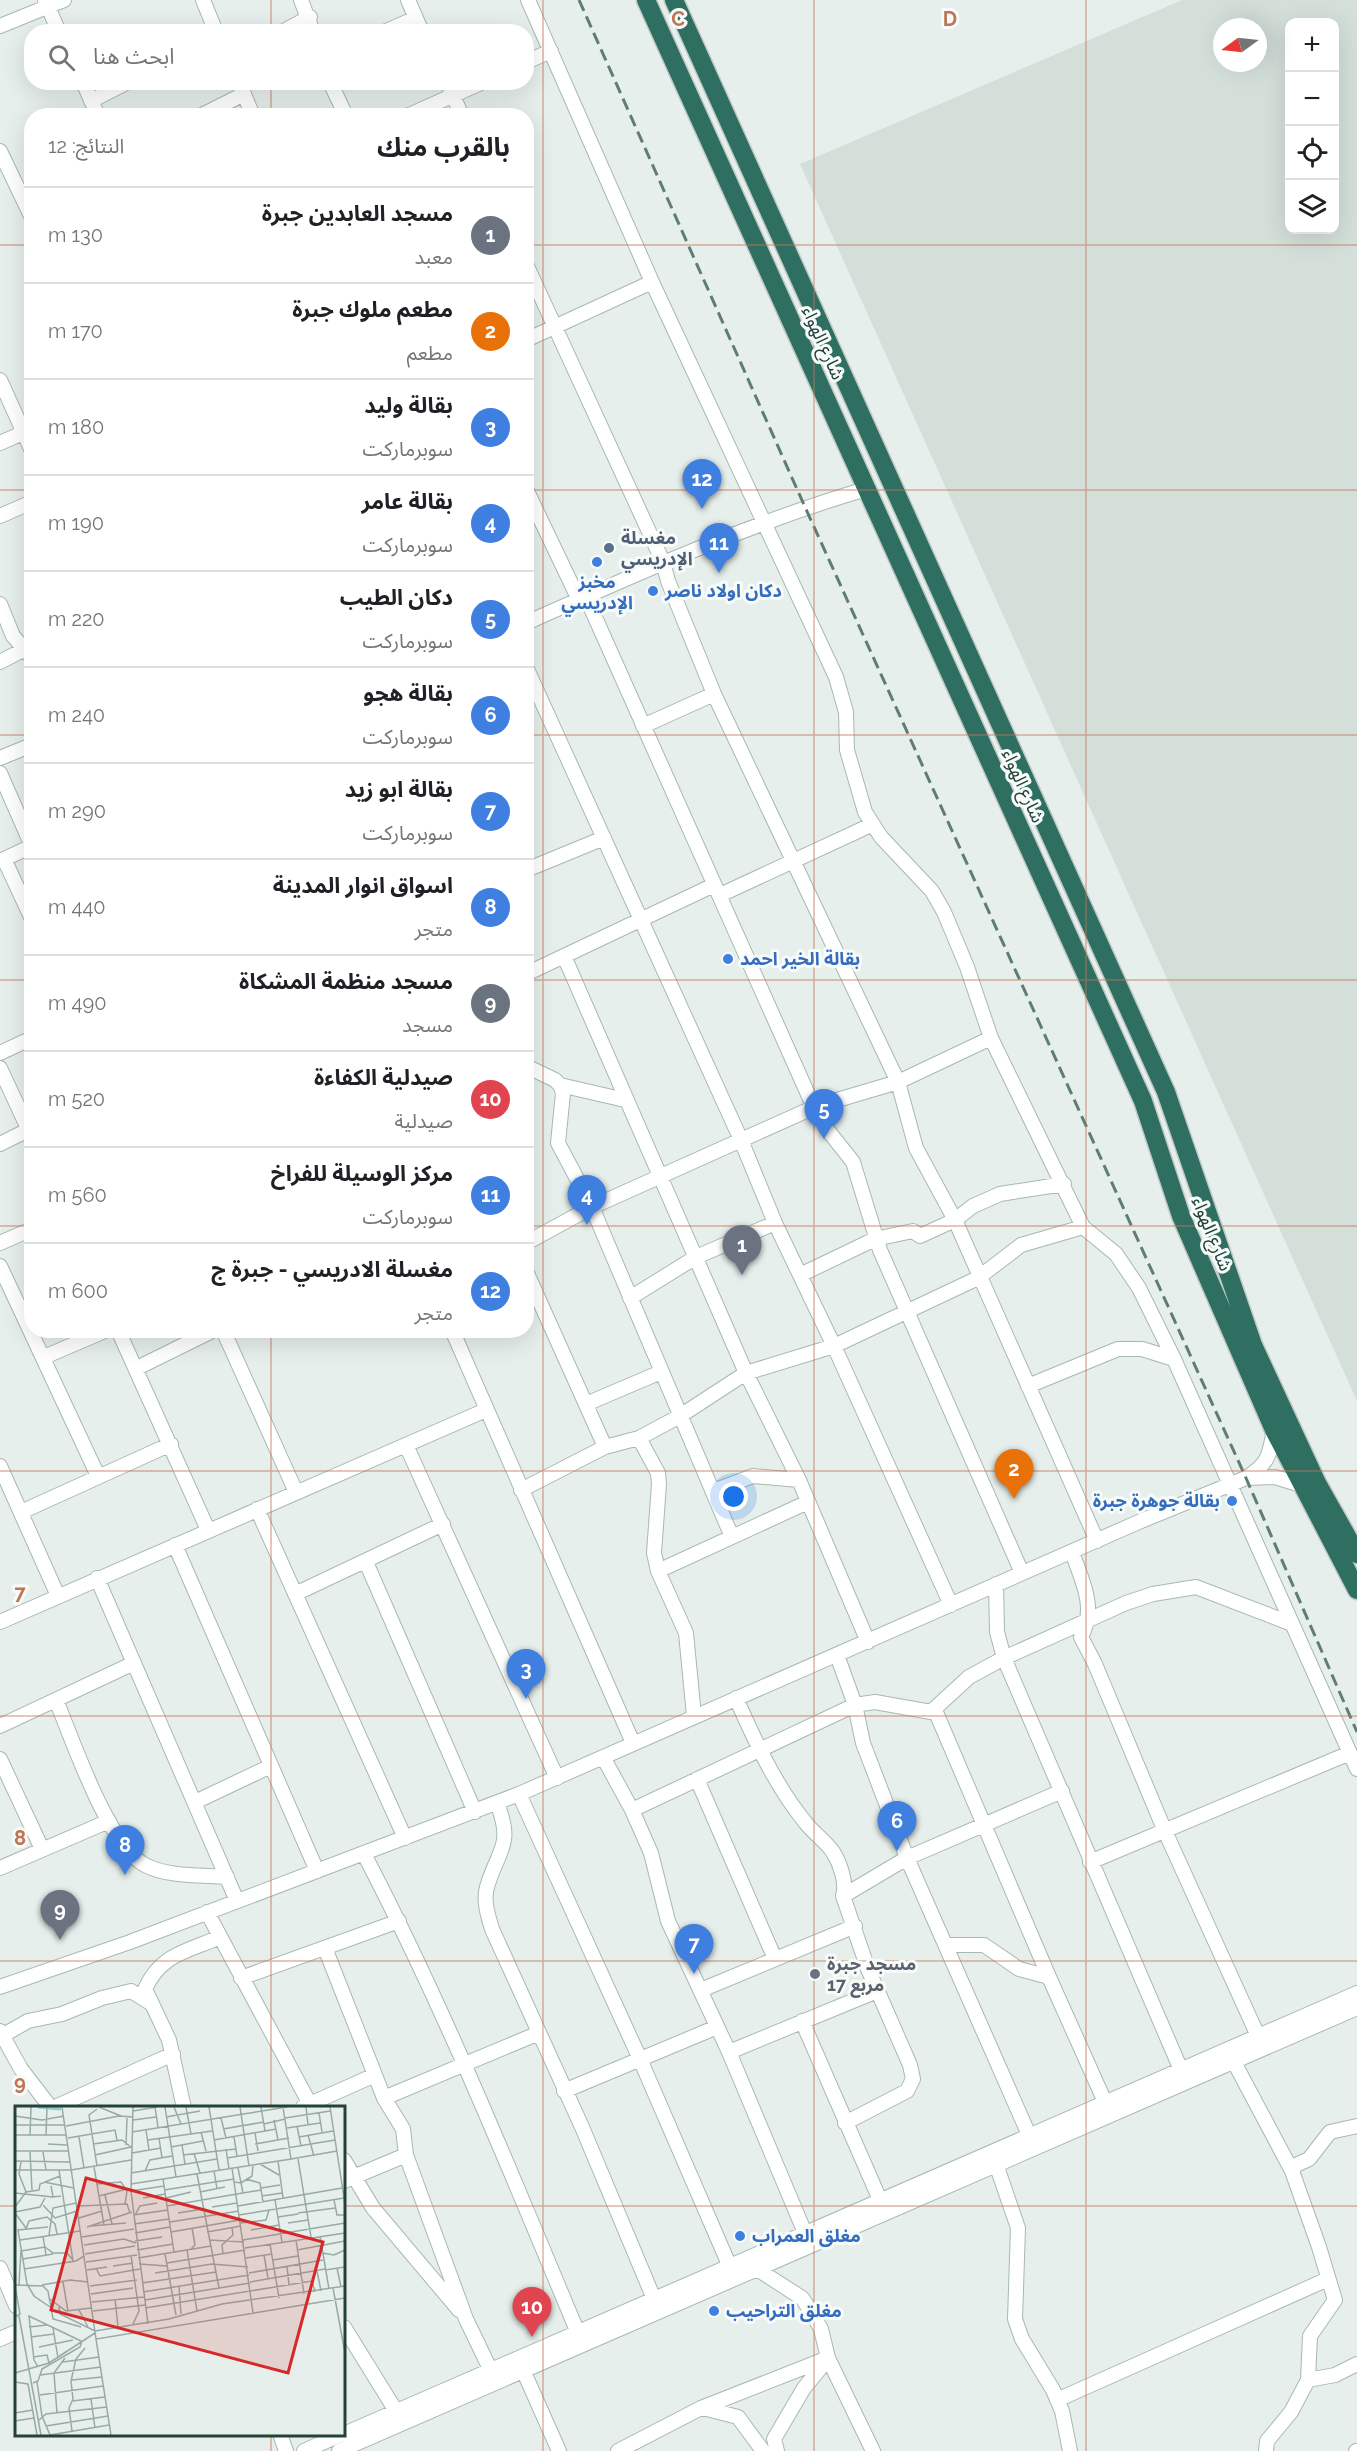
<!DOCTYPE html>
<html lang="ar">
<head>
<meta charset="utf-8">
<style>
	body { margin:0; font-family:Raleway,"Noto Sans Arabic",sans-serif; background:#f6f6f6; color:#202124; direction:rtl }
	.controls { position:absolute; right:18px; top:18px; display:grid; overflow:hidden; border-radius:12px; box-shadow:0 6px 24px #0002 }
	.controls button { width:54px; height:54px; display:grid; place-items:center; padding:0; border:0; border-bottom:2px solid #e0e0e0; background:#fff; color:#202124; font:30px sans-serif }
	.compass { position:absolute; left:1213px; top:18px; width:54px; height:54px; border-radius:50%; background:#fff; box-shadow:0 6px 24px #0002; rotate:255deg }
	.you { position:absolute; left:734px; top:1497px; width:21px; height:21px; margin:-15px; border:4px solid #fff; border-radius:50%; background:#1a73e8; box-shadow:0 0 0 9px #1a73e833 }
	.badge { display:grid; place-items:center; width:39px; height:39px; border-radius:50%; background:#7f4e3f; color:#fff; font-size:20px; font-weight:700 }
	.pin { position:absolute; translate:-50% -50px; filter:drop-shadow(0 2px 3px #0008) }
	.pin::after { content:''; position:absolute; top:32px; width:21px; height:18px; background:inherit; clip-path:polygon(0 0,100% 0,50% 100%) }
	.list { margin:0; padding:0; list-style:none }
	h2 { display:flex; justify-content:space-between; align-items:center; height:78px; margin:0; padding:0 24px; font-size:26px }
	h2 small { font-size:20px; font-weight:400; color:#757577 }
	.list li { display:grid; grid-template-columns:39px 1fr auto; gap:18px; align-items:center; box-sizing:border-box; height:96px; padding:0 24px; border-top:2px solid #e0e0e0 }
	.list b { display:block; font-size:22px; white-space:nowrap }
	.list p { margin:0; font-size:20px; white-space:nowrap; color:#757577 }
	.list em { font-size:20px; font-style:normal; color:#757577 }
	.icon { flex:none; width:33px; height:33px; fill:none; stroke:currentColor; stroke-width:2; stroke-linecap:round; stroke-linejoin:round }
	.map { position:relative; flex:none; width:1357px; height:2451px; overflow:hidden; direction:ltr }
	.search { position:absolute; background:#fff; box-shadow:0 6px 24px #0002; left:24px; top:24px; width:510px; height:66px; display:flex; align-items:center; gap:15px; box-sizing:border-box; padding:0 21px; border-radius:24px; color:#757577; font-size:22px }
	.panel { position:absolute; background:#fff; box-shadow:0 6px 24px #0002; left:24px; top:108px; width:510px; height:1230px; border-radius:24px; direction:rtl }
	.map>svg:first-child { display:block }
</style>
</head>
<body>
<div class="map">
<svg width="1357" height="2451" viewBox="0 0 1357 2451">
	<rect width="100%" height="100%" fill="#e6efeb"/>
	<path fill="#d4dfda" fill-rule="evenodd" d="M1182,0H1357V1401L800,164ZM1290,22H1334V230H1290ZM1222,27H1258V63H1222Z"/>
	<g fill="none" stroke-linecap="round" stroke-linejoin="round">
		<defs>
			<path id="minor" d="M45,0L59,32
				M203,0L216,32
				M301,0L313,32
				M408,0L422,32
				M528,0L652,282L836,677L846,712L847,750L865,812L881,837L932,891L944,912L967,967L991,1038L1083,1227L1116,1254L1139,1288L1174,1359L1357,1769
				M0,26L64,0
				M282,32L310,17
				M384,32L416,18
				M526,62L551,51
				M83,82L98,116
				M239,82L253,116
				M330,82L346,116
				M447,82L462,116
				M91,101L128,82
				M200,116L244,94
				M407,116L483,82
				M0,151L32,218
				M526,264L663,562L668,581L714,694L898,1082L916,1148L955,1220L1097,1541
				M526,340L652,282
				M0,380L32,451
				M0,443L32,429
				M526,489L579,600
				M0,516L32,502
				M586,597L811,1101L817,1106L826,1128L853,1162L880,1250L1022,1573
				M0,604L13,636L32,658
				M526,623C638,573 748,524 866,489
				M0,662L23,650
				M526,667L741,1140L775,1223L834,1346L951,1605
				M643,726L714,694
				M0,758L32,745
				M0,773L32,846
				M4,859L32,919
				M0,861L32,846
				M526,870L604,838
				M720,895L871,825
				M564,956L746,1373L799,1480L868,1642
				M526,974L714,885
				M0,1053L32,1038
				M526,1066L555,1080L560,1085L563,1093L558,1143L592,1207L732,1537
				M0,1068L32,1137
				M560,1085L625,1100
				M0,1144L28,1130
				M0,1243L32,1229
				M526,1243L592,1207L817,1106L898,1082L991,1038
				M0,1266L98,1476
				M526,1271L605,1447
				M800,1275L875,1239L913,1231L920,1236L955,1220L973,1206L1000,1194L1064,1184
				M630,1298L696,1257L775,1223
				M118,1330L208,1530
				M223,1330L296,1492
				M452,1330L633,1743
				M44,1357L107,1330
				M137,1368L214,1330
				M1028,1386L1118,1349H1142L1174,1359
				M586,1404L661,1372
				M639,1438L658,1473L659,1484L654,1553L658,1571L686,1633L694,1716
				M406,1445L557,1778
				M0,1466L58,1596
				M1248,1478L1275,1477L1301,1485
				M521,1490L605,1447L639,1438L680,1416L746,1373L834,1346L978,1278L1021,1245L1083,1227
				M713,1491L753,1476L799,1480
				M257,1509L405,1838
				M21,1512L171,1444
				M175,1545L317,1871
				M1072,1552C1082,1581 1097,1607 1081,1637L1095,1664L1164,1829L1258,2036
				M366,1562L475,1812
				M658,1571L808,1502
				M97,1578L237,1901
				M996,1584L997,1632L1004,1658L1181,2070
				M295,1594L443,1524
				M0,1622L486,1410
				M837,1655L855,1705L863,1743L907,1858L1029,2135
				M736,1698C755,1741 775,1785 805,1822C813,1833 825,1840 833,1852C840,1863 847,1883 843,1896L868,1969L910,2065L913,2079L907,2091L845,2123
				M56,1700C73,1741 108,1845 145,1865C167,1877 202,1875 227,1877
				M935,1710L1049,1977L1105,2102
				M0,1726L134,1663
				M603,1757L632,1810L651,1853L668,1921L729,2052L805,2233
				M0,1759L42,1849
				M697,1779L775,1959
				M519,1794L640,2059L730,2267
				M195,1802L271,1766
				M497,1803C514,1846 498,1849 487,1887C483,1900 488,1916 492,1929L582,2127L654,2299
				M632,1810L855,1705L875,1702L931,1712L969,1677L1004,1658L1126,1603L1153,1594L1196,1587L1292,1624
				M364,1854C445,2009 510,2171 578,2333
				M1090,1862L1350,1753
				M0,1868L109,1821
				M843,1896L907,1858L1062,1791
				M207,1912L312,2108
				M946,1945H984L1019,1969L1049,1977
				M325,1948L384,2098L403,2129L406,2155L466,2319L491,2371
				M241,1978L399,1921
				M0,1987L130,1942L519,1794L1141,1521L1246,1478C1269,1463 1269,1456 1274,1430
				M701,1990L855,1926
				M802,2021L880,2200
				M0,2031L21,2069L51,2108
				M0,2037L28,2021L62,2014L102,1998L131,1991L152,2004
				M729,2052L877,1991
				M1234,2062L1292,2171L1319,2247L1335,2300L1310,2336L1308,2380L1291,2412L1267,2441L1266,2451
				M564,2091L717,2027
				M384,2098L539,2033
				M303,2107L375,2075
				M53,2108L173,2054
				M184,2108L169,2040L145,1989C161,1954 186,1952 220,1937
				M344,2160L373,2208L459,2310
				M996,2164L1018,2228L1015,2319L1022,2339L1053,2390L1062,2411L1070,2451
				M1292,2171L1296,2165L1309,2159L1330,2132L1357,2126
				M344,2181L406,2155
				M0,2268L16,2306
				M757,2269L802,2298L810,2310L821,2329L828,2358L873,2451
				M344,2327L396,2411
				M0,2339L16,2332
				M523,2370L559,2451
				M1308,2380L1335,2375L1357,2364
				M1057,2400L1328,2279
				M703,2408L738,2417L763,2451
				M280,2434L286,2451
				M344,2434L1357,1993
				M304,2451L342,2434
				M339,2451L1357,2008
				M618,2451L701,2408L828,2358
				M777,2451L774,2439L804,2388L827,2360
				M1356,2451H1357"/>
			<path id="highway" d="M646,0L1143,1101L1181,1216L1274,1430L1357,1590
				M674,0L1166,1092L1253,1345L1317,1483L1357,1554"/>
		</defs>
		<use href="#minor" stroke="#a8b8b2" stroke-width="16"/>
		<use href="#highway" stroke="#c2cac8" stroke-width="21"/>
		<use href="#minor" stroke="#fff" stroke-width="14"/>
		<use href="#highway" stroke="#2f6f62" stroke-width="18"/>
		<path stroke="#5f7d75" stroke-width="3" stroke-dasharray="12 6" stroke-linecap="butt" d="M579,0L805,507L1246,1478L1357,1732"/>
	</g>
	<path fill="none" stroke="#c07456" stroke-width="1.5" stroke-opacity="0.55" d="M271,0V32M543,0V2451M814,0V2451M1086,0V2451M271,82V116M0,245H32M526,245H1357M0,490H32M526,490H1357M0,735H32M526,735H1357M0,980H32M526,980H1357M0,1226H32M526,1226H1357M271,1330V2108M0,1471H1357M0,1716H1357M0,1961H1357M0,2206H16M344,2206H1357M271,2434V2451"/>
	<circle fill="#5c6f8a" stroke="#f7fbf9" stroke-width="2" cx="609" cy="548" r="6"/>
	<g fill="#3f7fe0" stroke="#f7fbf9" stroke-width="2">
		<circle cx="597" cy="562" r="6"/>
		<circle cx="653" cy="591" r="6"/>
		<circle cx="728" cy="959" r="6"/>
		<circle cx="1232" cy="1501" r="6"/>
		<circle cx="740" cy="2236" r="6"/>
		<circle cx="714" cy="2311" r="6"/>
	</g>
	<circle fill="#6b7280" stroke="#f7fbf9" stroke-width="2" cx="815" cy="1974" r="6"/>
	<g text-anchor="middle" stroke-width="6" stroke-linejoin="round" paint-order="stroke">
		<g font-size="18" fill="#24423a" stroke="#f7fbf9">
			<text transform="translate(823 343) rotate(66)" y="6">شارع الهواء</text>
			<text transform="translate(1023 786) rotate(66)" y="6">شارع الهواء</text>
			<text transform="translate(1212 1234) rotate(68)" y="6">شارع الهواء</text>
		</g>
		<g font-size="18" font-weight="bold" fill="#4e5e75" stroke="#f7fbf9" text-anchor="start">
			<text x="621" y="544">مغسلة<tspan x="621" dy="21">الإدريسي</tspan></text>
		</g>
		<g font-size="18" font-weight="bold" fill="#366cbe" stroke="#f7fbf9" text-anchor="start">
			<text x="597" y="588" text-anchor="middle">مخبز<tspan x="597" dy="21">الإدريسي</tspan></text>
			<text x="665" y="597">دكان اولاد ناصر</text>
			<text x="740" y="965">بقالة الخير احمد</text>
			<text x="1220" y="1507" text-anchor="end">بقالة جوهرة جبرة</text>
			<text x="752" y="2242">مغلق العمراب</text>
			<text x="726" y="2317">مغلق التراحيب</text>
		</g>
		<g font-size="18" font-weight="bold" fill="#5b616d" stroke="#f7fbf9" text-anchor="start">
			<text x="827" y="1970">مسجد جبرة<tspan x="827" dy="21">مربع 17</tspan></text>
		</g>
	</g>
	<g transform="translate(15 2106)">
		<rect width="330" height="330" fill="#e6efeb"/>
		<path fill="none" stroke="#8ec9d4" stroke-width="3" d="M23,1L46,3"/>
		<path fill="none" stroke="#98aaa4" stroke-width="1.5" d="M47,1L81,233M84,1L106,10M118,1L116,85L133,218M140,1L143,21M150,1L161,71M159,1L166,18M171,1L176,28M194,1L204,64M225,1L234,60M246,1L250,25M291,1L293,19M315,1L330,98M82,3L74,9L82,60M118,5L142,1M304,7L307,26M0,10L27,14L49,10M151,11L185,5M206,12L211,32M270,12L315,5M118,14L141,11M259,14L263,34M249,18L270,13M0,19H50M51,20L104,10L118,11M282,20L286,40M272,22L305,17M208,23L249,16M131,24L134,44M117,26L272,1M186,26L191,45M240,27L243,45M0,29H51M15,29L16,1M31,29L32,1M293,29L299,50M64,31L69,62M219,31L222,50M284,31L318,25M53,32L100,24L102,34M144,32L147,52M133,34L197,25M199,34L261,23M33,38L52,39M78,38L107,34L117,42M240,38L274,32M111,39L112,12M167,39L170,58M156,41L188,35M211,43L214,63M0,45H53M15,46L17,84M28,46L31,64M117,47L146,42M179,47L185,67M80,49L116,41M168,49L221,43M212,52L320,34M276,53L322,45M283,53L296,131M0,55L55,56M263,55L268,92M6,56L4,68L11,86M245,58L264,69M79,61L89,119M217,62L238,207M223,62L228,87M0,64H56L116,54M44,64L58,155M130,65L135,54L157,50M199,65L202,83M116,67L202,53M182,68L204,182M148,73L159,146M231,73L245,77L248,96M29,76L59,82M219,76L226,77L237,70L238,59M82,78L106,76L112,85L110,98M116,78L276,53L268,1M36,80L38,91L46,90M246,82L265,79M149,84L219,73M116,85L149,80M185,86L210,81M0,87L38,91M90,89L97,118M84,90L112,83M247,90L267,87M128,92L150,88M151,92L176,86M260,94L267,136M319,94L322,109H330M28,99L40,112L62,105M63,100L112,98L115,107M152,100L246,84M223,100L327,82M0,101L11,86L24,84L25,78L45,70M197,101L222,97M0,106L25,101L30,92M0,107L11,122M163,107L188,103M283,107L320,102M118,109L153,104M120,109L125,100L142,97M224,109L329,92M263,111L283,108M64,112L87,105M155,116L224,105M225,117L251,114L254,104M273,117L293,114M119,118L154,113M76,120L111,117M33,121L3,124L12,178L19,190L35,201M72,121L117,106M11,123L14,115L32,111L40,118L42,128M236,124L264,119M156,126L225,114M192,126L226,120M120,127L155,121M34,129L38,102L61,97M28,130L31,149M305,130L314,183M67,131L119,123M5,134L65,125M195,134L229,136M228,134L330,117M281,134L289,188M120,135L147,131M255,138L264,192M69,139L109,133L121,137M230,142L330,127M176,143L180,139L177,122M122,144L158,138M172,144L182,205M282,144L330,135M6,145L30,141L38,147H52L58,154M307,147L319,149L330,144M70,148L120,140M150,148L161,209M208,148L207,139L218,129L217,121M249,149L253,172M116,150L124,205L118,218M123,152L196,140M231,152L257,148M8,153L38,148M258,154L283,150M71,156L122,149M152,157L230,144M124,158L152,160M98,160L118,157M272,160L274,179M81,162L85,170L125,163M322,162L326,181M9,163L61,155L69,150M72,164L92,161M310,164L330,161M302,165L306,185M140,167L197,158L233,161M234,167L308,154M48,176L53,205M235,176L310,163M127,177L201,166M0,179L28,180L33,185L38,213L66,221M4,179L6,144M27,179L55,174L73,176M75,180L122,174M164,180L166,208M318,182L330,247M128,186L234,169M76,188L118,182M35,193L51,205L76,202M100,193L103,221M130,194L235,177M77,196L129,191M44,201L45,208L80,225L154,213L207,198L330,180M130,202L297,175L300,186M64,204L73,221M78,205L130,199M4,210L26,329M0,211L5,208L0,180M14,221L32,219M38,222L43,252M16,231L39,228M24,241L58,234M18,251L32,249L34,257M48,256L84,251M23,261L19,254L14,210L66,235M0,267L34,257L80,227M25,269L86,261M57,274L87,271M0,276L13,278L22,329M22,276L27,310L35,329M18,277L23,275L27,263L65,241L67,235M25,289L88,280M76,293L80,322M57,295L90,291M0,307L18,304M42,307L39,267L50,252M24,314L31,308L92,301M0,315L19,312M31,320L93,310M57,325L54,302L58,293L56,275L61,253L70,242M35,329L94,319M96,329L81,233L330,192"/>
		<path fill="#d62828" fill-opacity="0.15" stroke="#d62828" stroke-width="3" d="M71,72L308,136L273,267L36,204Z"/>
		<rect width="330" height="330" fill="none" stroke="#24423a" stroke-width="3"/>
	</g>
	<g font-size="20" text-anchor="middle" font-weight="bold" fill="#c07456" stroke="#f7fbf9" stroke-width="6" stroke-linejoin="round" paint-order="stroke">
		<text x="678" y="26">C</text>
		<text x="950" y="26">D</text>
		<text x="20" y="1600">7</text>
		<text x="20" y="1845">8</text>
		<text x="20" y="2090">9</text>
	</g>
</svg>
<div class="controls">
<button>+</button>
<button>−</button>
<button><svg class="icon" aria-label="locate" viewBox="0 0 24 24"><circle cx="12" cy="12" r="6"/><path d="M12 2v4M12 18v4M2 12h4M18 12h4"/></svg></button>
<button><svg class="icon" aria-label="layers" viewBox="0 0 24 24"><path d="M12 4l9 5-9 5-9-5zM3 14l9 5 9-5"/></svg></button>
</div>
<svg class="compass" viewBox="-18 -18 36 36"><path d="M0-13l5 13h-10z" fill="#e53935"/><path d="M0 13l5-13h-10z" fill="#757577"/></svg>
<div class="you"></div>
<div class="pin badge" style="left:742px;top:1275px;background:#6b7280">1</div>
<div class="pin badge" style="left:1014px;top:1499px;background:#e8710a">2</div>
<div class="pin badge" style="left:526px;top:1699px;background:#3f7fe0">3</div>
<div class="pin badge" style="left:587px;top:1225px;background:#3f7fe0">4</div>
<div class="pin badge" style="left:824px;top:1139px;background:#3f7fe0">5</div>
<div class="pin badge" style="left:897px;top:1851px;background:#3f7fe0">6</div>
<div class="pin badge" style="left:694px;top:1974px;background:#3f7fe0">7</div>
<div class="pin badge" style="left:125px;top:1875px;background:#3f7fe0">8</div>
<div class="pin badge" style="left:60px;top:1940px;background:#6b7280">9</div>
<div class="pin badge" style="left:532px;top:2337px;background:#e0444e">10</div>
<div class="pin badge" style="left:719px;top:573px;background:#3f7fe0">11</div>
<div class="pin badge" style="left:702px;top:509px;background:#3f7fe0">12</div>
<div class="search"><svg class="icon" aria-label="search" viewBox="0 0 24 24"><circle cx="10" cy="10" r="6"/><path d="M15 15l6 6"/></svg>ابحث هنا</div>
<section class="panel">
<h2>بالقرب منك<small>النتائج: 12</small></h2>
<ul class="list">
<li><span class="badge" style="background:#6b7280">1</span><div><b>مسجد العابدين جبرة</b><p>معبد</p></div><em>130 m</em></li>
<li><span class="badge" style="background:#e8710a">2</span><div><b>مطعم ملوك جبرة</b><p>مطعم</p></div><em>170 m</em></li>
<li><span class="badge" style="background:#3f7fe0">3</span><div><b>بقالة وليد</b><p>سوبرماركت</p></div><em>180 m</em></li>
<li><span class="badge" style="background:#3f7fe0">4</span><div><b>بقالة عامر</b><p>سوبرماركت</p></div><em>190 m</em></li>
<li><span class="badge" style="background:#3f7fe0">5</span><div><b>دكان الطيب</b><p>سوبرماركت</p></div><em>220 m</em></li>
<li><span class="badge" style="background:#3f7fe0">6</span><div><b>بقالة هجو</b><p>سوبرماركت</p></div><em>240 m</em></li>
<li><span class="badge" style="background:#3f7fe0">7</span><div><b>بقالة ابو زيد</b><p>سوبرماركت</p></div><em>290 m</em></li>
<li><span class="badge" style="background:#3f7fe0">8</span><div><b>اسواق انوار المدينة</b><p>متجر</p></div><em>440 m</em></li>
<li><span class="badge" style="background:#6b7280">9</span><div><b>مسجد منظمة المشكاة</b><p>مسجد</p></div><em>490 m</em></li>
<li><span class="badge" style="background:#e0444e">10</span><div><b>صيدلية الكفاءة</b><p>صيدلية</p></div><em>520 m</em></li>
<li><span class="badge" style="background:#3f7fe0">11</span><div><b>مركز الوسيلة للفراخ</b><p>سوبرماركت</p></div><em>560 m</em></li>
<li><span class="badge" style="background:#3f7fe0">12</span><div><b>مغسلة الادريسي - جبرة ج</b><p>متجر</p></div><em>600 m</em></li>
</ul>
</section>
</div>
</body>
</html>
